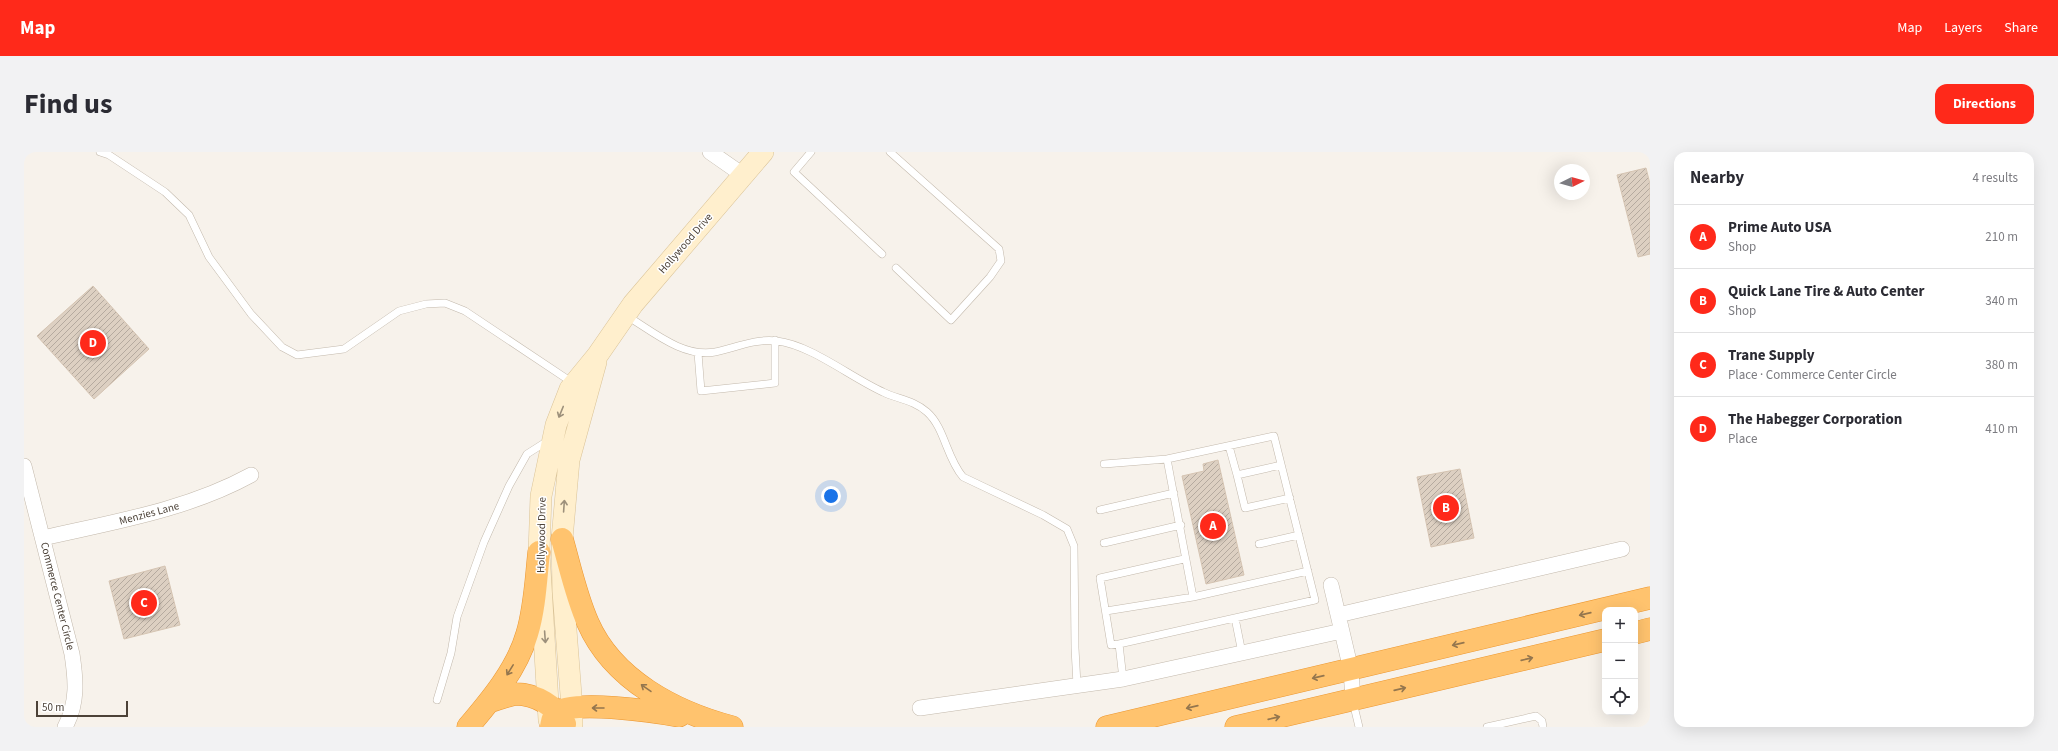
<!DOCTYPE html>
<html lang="en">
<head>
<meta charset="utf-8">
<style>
	body { margin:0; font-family:"Source Sans 3",sans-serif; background:#f2f2f3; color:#2b2b33 }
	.controls { position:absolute; right:12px; bottom:12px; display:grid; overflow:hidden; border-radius:8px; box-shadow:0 4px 16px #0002 }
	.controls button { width:36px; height:36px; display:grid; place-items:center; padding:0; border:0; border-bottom:1px solid #e1e1e2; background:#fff; color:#2b2b33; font:20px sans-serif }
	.compass { position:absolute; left:1530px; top:12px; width:36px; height:36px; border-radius:50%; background:#fff; box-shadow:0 4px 16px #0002; rotate:85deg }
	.scale { position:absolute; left:12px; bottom:10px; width:92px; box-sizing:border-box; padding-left:4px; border:2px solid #4c4238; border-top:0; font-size:11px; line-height:14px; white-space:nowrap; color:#4c4238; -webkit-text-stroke:3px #fff; paint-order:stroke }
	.you { position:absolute; left:807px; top:344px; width:14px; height:14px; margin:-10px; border:3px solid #fff; border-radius:50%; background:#1a73e8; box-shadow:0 0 0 6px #1a73e833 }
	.badge { display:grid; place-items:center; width:26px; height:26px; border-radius:50%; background:#ff291a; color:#fff; font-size:13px; font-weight:700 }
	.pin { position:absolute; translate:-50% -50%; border:2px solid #fff; box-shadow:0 1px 4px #0006 }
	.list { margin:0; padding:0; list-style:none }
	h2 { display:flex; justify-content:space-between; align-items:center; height:52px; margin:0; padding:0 16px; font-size:17px }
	h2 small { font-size:13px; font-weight:400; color:#7c7c81 }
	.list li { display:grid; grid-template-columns:26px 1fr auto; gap:12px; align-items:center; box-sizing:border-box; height:64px; padding:0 16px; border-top:1px solid #e1e1e2 }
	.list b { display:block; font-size:15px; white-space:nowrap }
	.list p { margin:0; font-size:13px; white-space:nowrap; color:#7c7c81 }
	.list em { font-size:13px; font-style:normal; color:#7c7c81 }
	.icon { flex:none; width:22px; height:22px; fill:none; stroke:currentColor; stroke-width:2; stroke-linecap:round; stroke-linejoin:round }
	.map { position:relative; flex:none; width:1626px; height:575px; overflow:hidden; border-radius:12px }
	header { display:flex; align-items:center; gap:24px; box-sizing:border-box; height:56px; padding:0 20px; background:#ff291a; color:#fff }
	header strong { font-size:19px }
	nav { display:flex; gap:22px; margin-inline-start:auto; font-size:14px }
	.intro { display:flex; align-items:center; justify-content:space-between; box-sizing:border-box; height:96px; padding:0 24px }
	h1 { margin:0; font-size:28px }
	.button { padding:10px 18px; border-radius:12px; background:#ff291a; color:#fff; font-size:14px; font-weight:700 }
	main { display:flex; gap:24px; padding:0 24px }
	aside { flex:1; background:#fff; border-radius:12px; box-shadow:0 4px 16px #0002 }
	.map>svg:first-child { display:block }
</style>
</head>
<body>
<header>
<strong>Map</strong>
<nav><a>Map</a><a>Layers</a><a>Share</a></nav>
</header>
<div class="intro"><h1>Find us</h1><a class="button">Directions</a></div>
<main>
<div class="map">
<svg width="1626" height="575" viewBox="0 0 1626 575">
	<defs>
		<pattern id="building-hatch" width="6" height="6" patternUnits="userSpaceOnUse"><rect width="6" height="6" fill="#ddd0c2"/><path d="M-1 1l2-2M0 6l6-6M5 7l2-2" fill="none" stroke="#b5aa9f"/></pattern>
	</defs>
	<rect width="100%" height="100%" fill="#f7f2eb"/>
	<path fill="url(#building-hatch)" stroke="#d5c4b2" d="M1622,16L1626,32V102L1614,105L1593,23Z
		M69,134L125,197L70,247L13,184Z
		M1194,308L1220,423L1182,432L1158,324L1180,319L1179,312Z
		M1436,317L1450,386L1407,395L1393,325Z
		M141,414L156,473L100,487L85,429Z"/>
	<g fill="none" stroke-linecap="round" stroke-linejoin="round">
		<defs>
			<path id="lane" d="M76,0L85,3L141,40L165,63L185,105L227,162L258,195L273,203L320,197L375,159L402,152L421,151L441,159L549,231
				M787,0L770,20L858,102
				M866,0L975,97L977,109L966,125L927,168L872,116
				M603,164C628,179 659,206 691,200C710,196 733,186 753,189C787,193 826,225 859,240C873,247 890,248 903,260C921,276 922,305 939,325L1019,363L1043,377L1050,394L1051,496L1053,533
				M674,201L677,239L751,231V188
				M1205,294L1213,323
				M1080,312L1143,307
				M1257,313L1213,323L1221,356L1266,346
				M1076,358L1150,341
				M1080,391L1157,373
				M1235,392L1275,383
				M1169,445L1284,419
				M1082,459L1169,445L1143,307L1250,284L1291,448L1095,492L1099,527
				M1211,466L1218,501
				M1095,492L1087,493L1076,426L1160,407
				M413,548L427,501L433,465L460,390L485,334L503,302L525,288
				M1329,550L1335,575
				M1463,575L1512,564L1518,569L1519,575"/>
			<path id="street" d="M686,0L719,23
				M0,314L48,502C52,528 54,551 41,575
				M19,386C89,370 163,358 227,323
				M1307,433L1327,518L1329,548
				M1314,463L1598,397
				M896,556L1099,527L1318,479"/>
			<path id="secondary" d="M525,568L515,400L517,344L532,273L546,237L573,204L609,152L739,0
				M548,572V556L539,439L538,387L545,308L572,210"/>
			<path id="highway" d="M538,387C546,415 552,444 564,471C589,528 651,560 708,575
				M1611,481L1626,477
				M467,549C475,547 484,543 492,542C511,542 533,554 541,572
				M444,575C467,548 493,517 503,482C511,456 512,427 515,400
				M527,575C528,570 528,565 532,561C547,547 634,560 655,564
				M1083,575L1626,446
				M1212,575L1581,488"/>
		</defs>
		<use href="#lane" stroke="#c3b9ac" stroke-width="8"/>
		<use href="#street" stroke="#c3b9ac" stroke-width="16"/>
		<use href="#secondary" stroke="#dac397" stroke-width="22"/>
		<use href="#highway" stroke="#ec9730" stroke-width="23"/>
		<use href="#lane" stroke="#fff" stroke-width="7"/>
		<use href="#street" stroke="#fff" stroke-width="15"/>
		<use href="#secondary" stroke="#ffefcd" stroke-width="21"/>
		<use href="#highway" stroke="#ffc36e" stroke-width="22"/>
	</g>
	<defs><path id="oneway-shaft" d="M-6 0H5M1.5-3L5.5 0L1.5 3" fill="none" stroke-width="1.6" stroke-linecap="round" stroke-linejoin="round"/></defs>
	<g stroke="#9d907b">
		<use href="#oneway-shaft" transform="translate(537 260) rotate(112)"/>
		<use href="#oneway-shaft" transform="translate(540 354) rotate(-86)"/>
		<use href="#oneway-shaft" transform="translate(521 485) rotate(86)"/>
	</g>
	<g stroke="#94764e">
		<use href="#oneway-shaft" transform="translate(1561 462) rotate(167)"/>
		<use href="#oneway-shaft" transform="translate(1434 492) rotate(167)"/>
		<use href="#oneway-shaft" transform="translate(1503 507) rotate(-13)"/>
		<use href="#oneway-shaft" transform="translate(486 518) rotate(122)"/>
		<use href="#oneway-shaft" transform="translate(1294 525) rotate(167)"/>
		<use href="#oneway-shaft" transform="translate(622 536) rotate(-145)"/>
		<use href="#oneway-shaft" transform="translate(1376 537) rotate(-13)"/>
		<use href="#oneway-shaft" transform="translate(1168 555) rotate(167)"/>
		<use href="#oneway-shaft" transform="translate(574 556) rotate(-180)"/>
		<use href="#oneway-shaft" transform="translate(1250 566) rotate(-13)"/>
	</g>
	<g text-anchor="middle" stroke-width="3" stroke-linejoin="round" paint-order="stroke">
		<g font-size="11" fill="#4c4238" stroke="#fff">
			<text transform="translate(661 91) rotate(-49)" y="4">Hollywood Drive</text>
			<text transform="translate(125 361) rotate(-15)" y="4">Menzies Lane</text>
			<text transform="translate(517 383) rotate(-89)" y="4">Hollywood Drive</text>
			<text transform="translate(34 444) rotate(76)" y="4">Commerce Center Circle</text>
		</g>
	</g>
</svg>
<div class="controls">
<button>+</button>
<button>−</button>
<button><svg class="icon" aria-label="locate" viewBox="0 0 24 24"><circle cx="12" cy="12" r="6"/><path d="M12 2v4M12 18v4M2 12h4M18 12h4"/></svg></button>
</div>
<svg class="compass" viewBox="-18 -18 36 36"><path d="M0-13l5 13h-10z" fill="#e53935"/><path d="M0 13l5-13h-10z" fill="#7c7c81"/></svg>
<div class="scale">50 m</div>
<div class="you"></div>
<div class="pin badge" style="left:1189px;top:374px">A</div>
<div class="pin badge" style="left:1422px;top:356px">B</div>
<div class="pin badge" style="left:120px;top:451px">C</div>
<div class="pin badge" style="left:69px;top:191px">D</div>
</div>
<aside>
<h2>Nearby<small>4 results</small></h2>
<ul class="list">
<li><span class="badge">A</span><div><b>Prime Auto USA</b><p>Shop</p></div><em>210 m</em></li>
<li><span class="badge">B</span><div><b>Quick Lane Tire &amp; Auto Center</b><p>Shop</p></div><em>340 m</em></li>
<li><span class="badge">C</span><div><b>Trane Supply</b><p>Place · Commerce Center Circle</p></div><em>380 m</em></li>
<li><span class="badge">D</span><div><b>The Habegger Corporation</b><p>Place</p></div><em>410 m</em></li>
</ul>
</aside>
</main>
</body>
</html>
